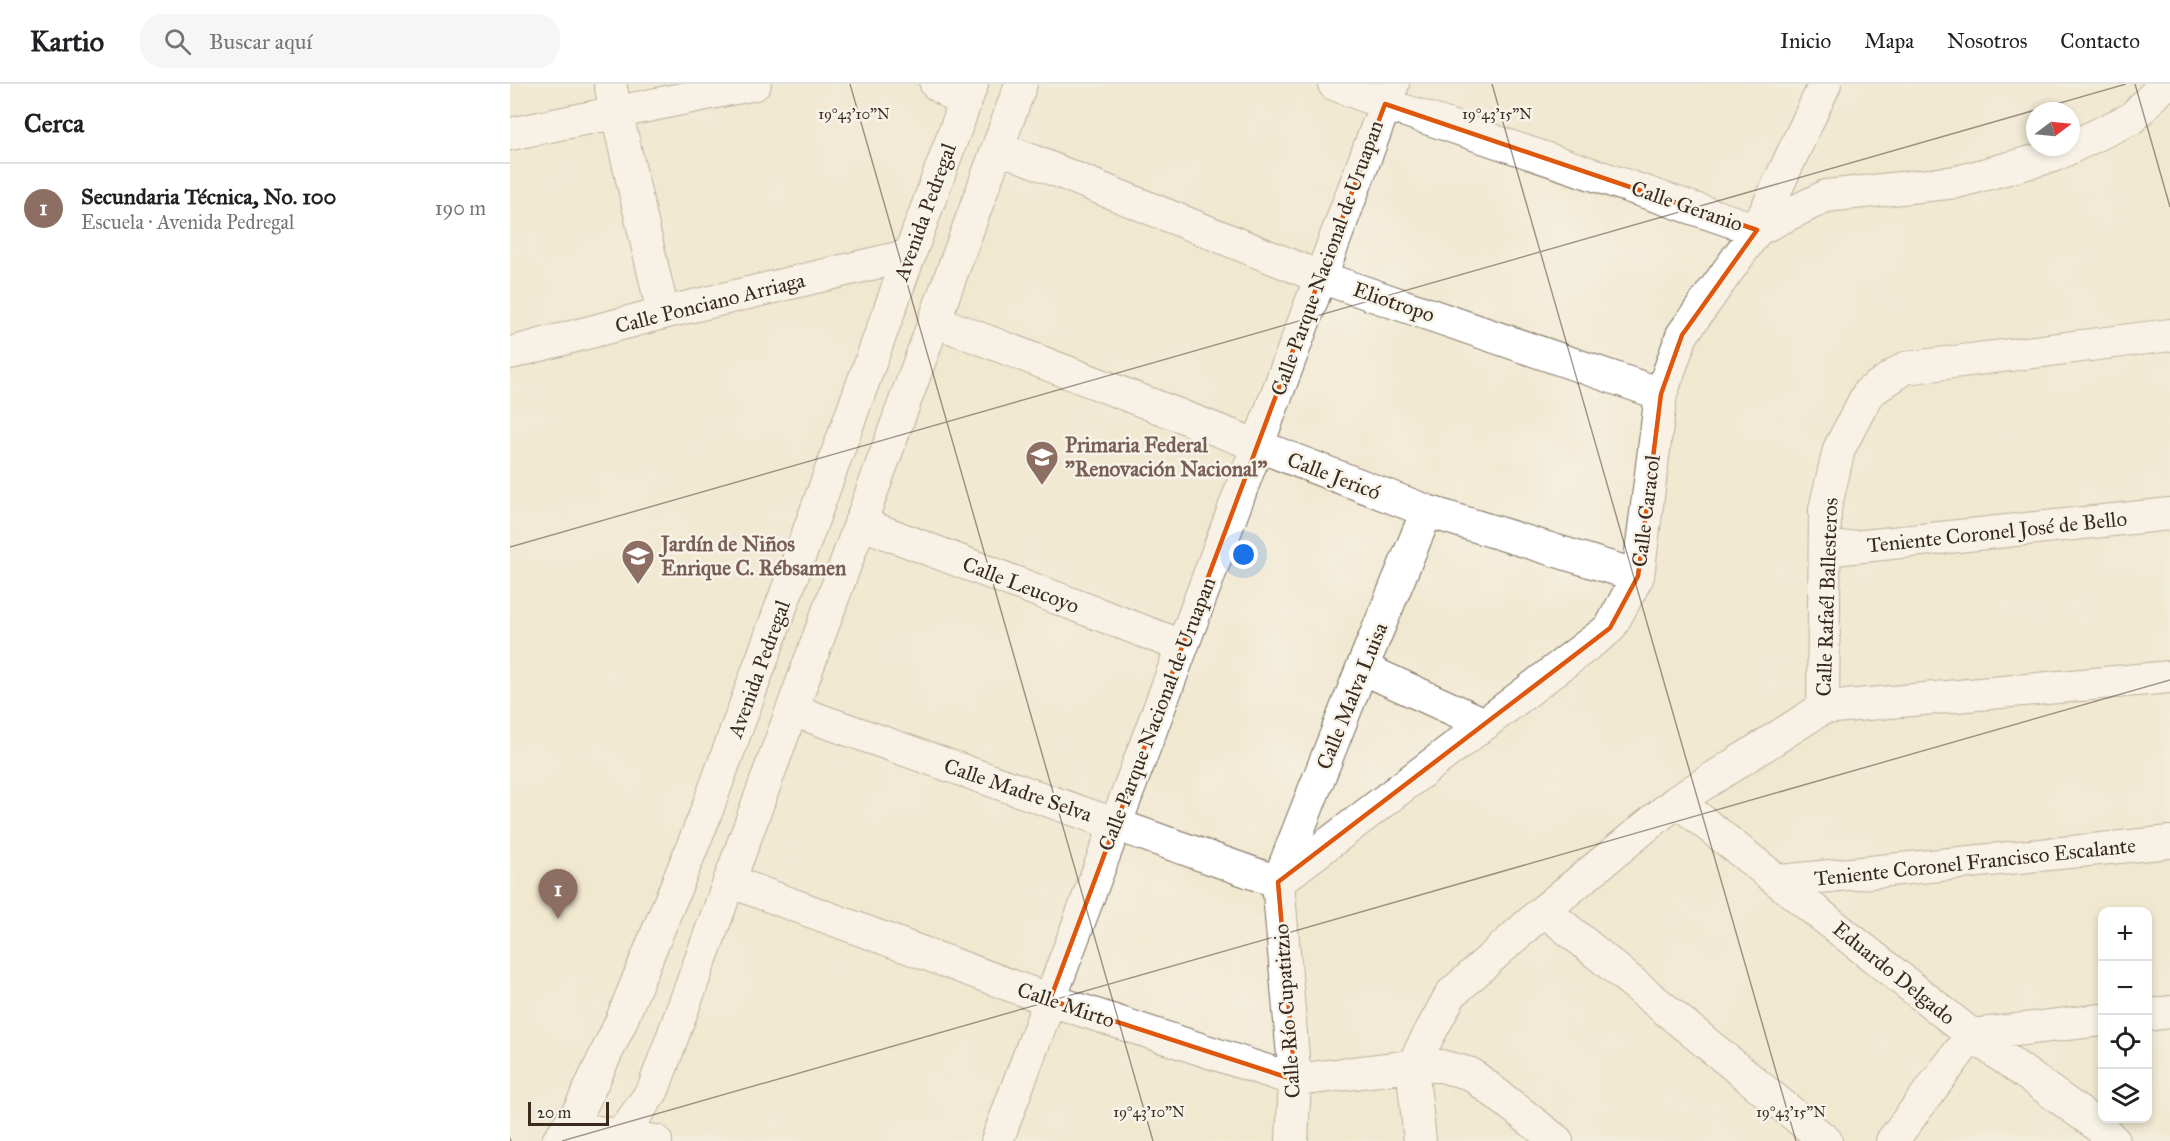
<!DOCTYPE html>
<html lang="es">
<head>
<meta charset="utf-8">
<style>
	body { margin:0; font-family:"IM FELL Great Primer",serif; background:#f6f6f6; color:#202124 }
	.controls { position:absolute; right:18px; bottom:18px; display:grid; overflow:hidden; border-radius:12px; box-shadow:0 3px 9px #0003 }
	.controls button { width:54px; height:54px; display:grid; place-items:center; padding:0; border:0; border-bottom:2px solid #e0e0e0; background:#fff; color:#202124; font:30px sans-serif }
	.compass { position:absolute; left:1516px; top:18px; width:54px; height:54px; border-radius:50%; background:#fff; box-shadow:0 3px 9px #0003; rotate:74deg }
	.scale { position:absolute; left:18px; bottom:15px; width:81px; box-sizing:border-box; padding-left:6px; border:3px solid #3b2a1e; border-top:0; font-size:16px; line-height:21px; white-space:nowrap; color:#3b2a1e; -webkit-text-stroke:4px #f7f3e8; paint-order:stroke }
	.you { position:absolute; left:734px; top:471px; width:21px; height:21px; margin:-15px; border:4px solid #fff; border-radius:50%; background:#1a73e8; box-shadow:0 0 0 9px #1a73e833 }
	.badge { display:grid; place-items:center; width:39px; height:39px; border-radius:50%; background:#0b8043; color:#fff; font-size:20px; font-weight:700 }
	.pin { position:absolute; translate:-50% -50px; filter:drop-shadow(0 2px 3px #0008) }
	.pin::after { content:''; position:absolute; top:32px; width:21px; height:18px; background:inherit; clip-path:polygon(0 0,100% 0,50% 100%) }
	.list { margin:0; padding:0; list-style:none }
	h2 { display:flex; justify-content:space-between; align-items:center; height:78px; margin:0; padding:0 24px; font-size:26px }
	h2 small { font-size:20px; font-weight:400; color:#757577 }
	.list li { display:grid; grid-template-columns:39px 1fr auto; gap:18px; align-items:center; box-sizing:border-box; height:90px; padding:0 24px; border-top:2px solid #e0e0e0 }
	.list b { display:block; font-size:22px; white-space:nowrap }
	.list p { margin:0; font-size:20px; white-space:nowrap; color:#757577 }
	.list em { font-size:20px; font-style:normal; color:#757577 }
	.icon { flex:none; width:33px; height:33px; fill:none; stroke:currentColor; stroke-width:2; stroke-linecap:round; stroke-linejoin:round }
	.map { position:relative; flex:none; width:1660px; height:1057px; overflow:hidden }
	header { display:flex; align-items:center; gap:36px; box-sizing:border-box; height:84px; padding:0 30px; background:#fff; border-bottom:2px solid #e0e0e0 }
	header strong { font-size:28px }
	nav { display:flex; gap:33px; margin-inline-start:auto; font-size:21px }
	.search { width:420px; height:54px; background:#f6f6f6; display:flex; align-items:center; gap:15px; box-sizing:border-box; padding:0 21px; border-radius:24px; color:#757577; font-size:22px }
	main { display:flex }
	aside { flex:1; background:#fff }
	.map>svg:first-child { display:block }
</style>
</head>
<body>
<header>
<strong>Kartio</strong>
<div class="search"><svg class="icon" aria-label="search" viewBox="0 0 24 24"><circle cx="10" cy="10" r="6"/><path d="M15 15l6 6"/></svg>Buscar aquí</div>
<nav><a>Inicio</a><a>Mapa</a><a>Nosotros</a><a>Contacto</a></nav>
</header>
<main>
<aside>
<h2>Cerca<small></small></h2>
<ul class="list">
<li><span class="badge" style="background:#8d6e63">1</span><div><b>Secundaria Técnica, No. 100</b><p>Escuela · Avenida Pedregal</p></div><em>190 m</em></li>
</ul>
</aside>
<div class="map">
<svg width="1660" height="1057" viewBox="0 0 1660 1057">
	<rect width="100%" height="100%" fill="#f7f3e8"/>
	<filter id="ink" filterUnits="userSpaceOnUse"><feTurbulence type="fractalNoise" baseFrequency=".0167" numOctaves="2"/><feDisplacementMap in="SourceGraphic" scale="12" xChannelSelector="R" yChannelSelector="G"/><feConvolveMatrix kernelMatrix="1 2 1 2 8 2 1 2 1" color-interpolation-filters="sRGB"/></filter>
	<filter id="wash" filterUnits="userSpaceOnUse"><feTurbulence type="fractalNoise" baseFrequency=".008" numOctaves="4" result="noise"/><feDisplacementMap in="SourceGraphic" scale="24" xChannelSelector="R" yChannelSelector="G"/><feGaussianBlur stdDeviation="1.35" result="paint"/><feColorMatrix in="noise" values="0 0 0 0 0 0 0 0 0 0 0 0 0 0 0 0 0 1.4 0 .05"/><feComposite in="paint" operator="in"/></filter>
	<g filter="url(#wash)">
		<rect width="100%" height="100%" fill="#f1e8d0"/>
	</g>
	<g filter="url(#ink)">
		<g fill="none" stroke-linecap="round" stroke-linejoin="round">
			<defs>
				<path id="minor" d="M100,0L153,229
					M426,0L454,19
					M824,0L875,20L1247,146L1316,112L1447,98L1543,72L1622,34L1655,0
					M0,50L245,0
					M488,63L810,193L1151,310
					M425,237L917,427L1128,492
					M0,269L153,229L400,171
					M350,439L672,562
					M1315,466L1660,430
					M852,584L975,640
					M1313,624L1660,593
					M282,626L768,798
					M1167,717L1462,951L1584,1039L1604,1057
					M219,797L540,916L785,996L902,982H931L961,990L1047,1057
					M1270,797L1660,758
					M768,798L1100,544L1128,492L1151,310L1172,251L1247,146L1315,0
					M1034,826L1316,1057
					M1638,931L1660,928
					M57,1043L146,1057
					M48,1057L70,1025L110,940L194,734L462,0
					M107,1057L143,1006L511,0
					M487,1057L883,0
					M782,1057L785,996L768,798L852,584L917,427
					M910,1057L902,982L941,910L1034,826L1167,717L1313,624L1315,425L1329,365L1358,309L1395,284L1660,251
					M1382,1057L1462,951L1592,936"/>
			</defs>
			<use href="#minor" stroke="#7b6c5c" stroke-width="34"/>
			<use href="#minor" stroke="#fff" stroke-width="32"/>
		</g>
	</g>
	<path d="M0 0H1660V1057H0ZM875,20L1247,146L1172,251L1151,310L1128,492L1100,544L768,798L785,996L540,916Z" fill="#f1e8d0" fill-opacity=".55" fill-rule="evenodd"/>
	<path fill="none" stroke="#df570d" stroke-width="4.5" stroke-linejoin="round" d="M875,20L1247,146L1172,251L1151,310L1128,492L1100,544L768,798L785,996L540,916Z"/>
	<path fill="none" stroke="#3b2a1e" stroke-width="1.5" stroke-opacity="0.45" d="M340,0L643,1057M982,0L1286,1057M1625,0L1660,123M0,463L1616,0M0,1054L1,1057M52,1057L1660,596"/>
	<defs>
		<symbol id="school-pin" viewBox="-11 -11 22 30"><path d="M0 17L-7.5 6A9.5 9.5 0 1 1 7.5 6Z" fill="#8d6e63" stroke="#f7f3e8"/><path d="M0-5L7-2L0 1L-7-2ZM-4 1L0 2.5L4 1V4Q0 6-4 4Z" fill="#fff"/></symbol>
	</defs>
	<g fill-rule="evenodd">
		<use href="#school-pin" x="513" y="354" width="38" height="52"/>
		<use href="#school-pin" x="109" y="453" width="38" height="52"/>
	</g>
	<g text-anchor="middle" stroke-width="5" stroke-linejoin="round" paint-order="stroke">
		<g font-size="21" fill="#3b2a1e" stroke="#f7f3e8">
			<text transform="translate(1177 122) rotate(19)" y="7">Calle Geranio</text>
			<text transform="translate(415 128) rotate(-70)" y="7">Avenida Pedregal</text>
			<text transform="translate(817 174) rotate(-70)" y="7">Calle Parque Nacional de Uruapan</text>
			<text transform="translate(884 218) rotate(19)" y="7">Eliotropo</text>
			<text transform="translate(200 219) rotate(-14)" y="7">Calle Ponciano Arriaga</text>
			<text transform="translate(824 392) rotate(21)" y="7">Calle Jericó</text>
			<text transform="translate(1136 427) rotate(-83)" y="7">Calle Caracol</text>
			<text transform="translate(1487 448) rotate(-6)" y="7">Teniente Coronel José de Bello</text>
			<text transform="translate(511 501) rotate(21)" y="7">Calle Leucoyo</text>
			<text transform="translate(1317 513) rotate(-88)" y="7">Calle Rafaél Ballesteros</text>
			<text transform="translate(249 585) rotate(-70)" y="7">Avenida Pedregal</text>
			<text transform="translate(842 612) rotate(-68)" y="7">Calle Malva Luisa</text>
			<text transform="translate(647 630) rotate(-69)" y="7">Calle Parque Nacional de Uruapan</text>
			<text transform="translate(508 706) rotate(19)" y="7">Calle Madre Selva</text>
			<text transform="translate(1465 778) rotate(-6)" y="7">Teniente Coronel Francisco Escalante</text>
			<text transform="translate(1384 889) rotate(39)" y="7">Eduardo Delgado</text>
			<text transform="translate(556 921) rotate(19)" y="7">Calle Mirto</text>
			<text transform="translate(777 927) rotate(-94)" y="7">Calle Río Cupatitzio</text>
		</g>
		<g font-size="21" font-weight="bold" fill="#785e54" stroke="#f7f3e8" text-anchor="start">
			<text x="555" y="368">Primaria Federal<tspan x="555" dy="24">"Renovación Nacional"</tspan></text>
			<text x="151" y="467">Jardín de Niños<tspan x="151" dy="24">Enrique C. Rébsamen</tspan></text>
		</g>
	</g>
	<g font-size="15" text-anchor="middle" fill="#3b2a1e" stroke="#f7f3e8" stroke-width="5" stroke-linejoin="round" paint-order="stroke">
		<text x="344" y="35">19°43'10"N</text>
		<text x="987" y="35">19°43'15"N</text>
		<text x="639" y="1033">19°43'10"N</text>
		<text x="1281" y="1033">19°43'15"N</text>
	</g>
</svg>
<div class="controls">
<button>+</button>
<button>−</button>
<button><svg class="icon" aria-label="locate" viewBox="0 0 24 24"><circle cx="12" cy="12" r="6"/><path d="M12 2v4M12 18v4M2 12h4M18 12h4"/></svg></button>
<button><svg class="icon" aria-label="layers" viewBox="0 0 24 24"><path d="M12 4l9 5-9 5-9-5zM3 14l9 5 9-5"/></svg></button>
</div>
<svg class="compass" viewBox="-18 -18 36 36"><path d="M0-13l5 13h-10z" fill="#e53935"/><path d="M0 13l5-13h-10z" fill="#757577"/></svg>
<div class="scale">20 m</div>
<div class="you"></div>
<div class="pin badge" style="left:48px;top:835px;background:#8d6e63">1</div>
</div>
</main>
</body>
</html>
